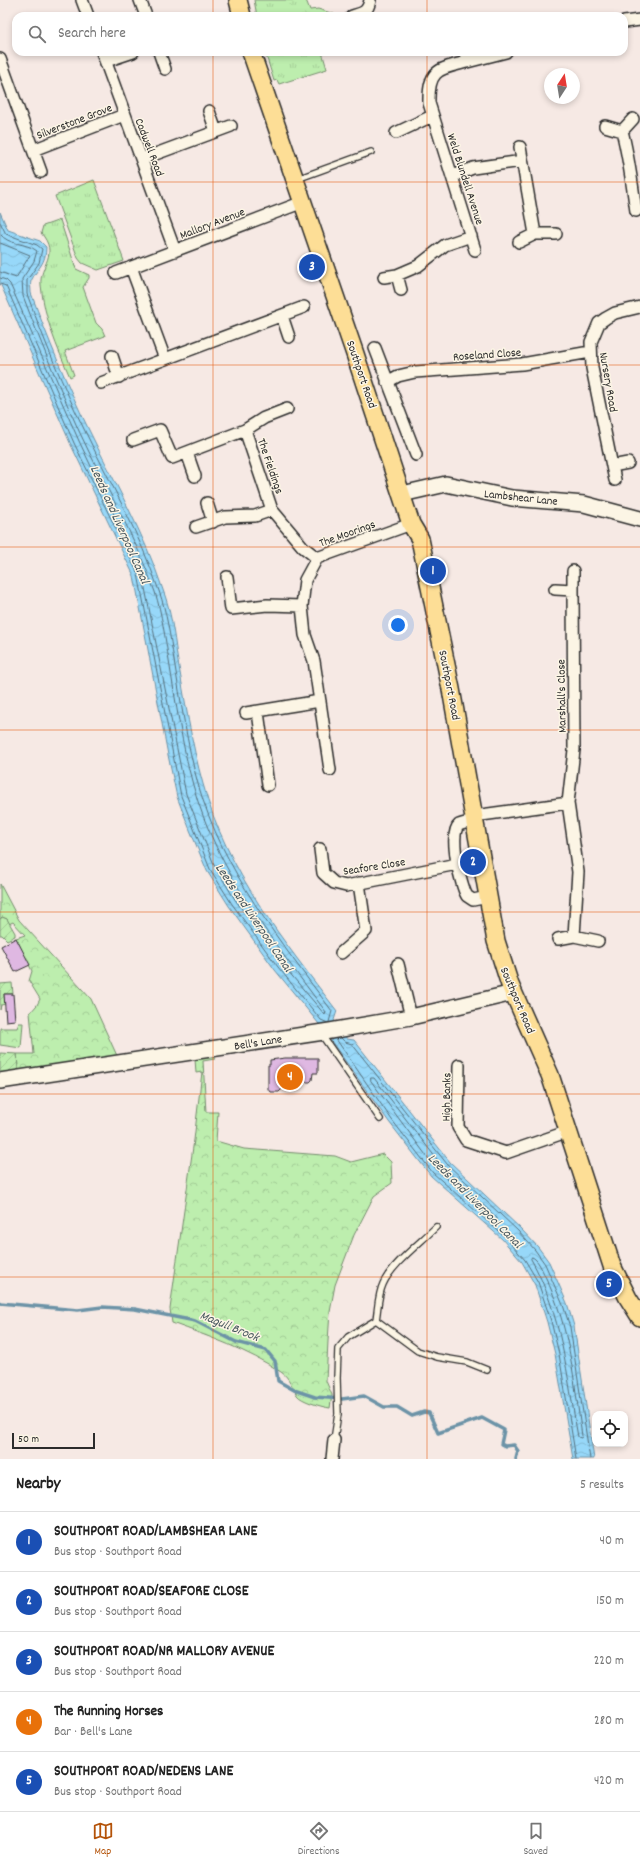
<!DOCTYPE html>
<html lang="en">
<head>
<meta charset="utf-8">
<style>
	body { margin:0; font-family:Dekko,sans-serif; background:#f2f2f2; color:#222 }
	.controls { position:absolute; right:12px; bottom:12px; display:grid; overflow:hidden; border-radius:8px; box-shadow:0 2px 6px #0003 }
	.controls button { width:36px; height:36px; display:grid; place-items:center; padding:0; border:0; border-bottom:1px solid #e0e0e0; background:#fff; color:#222; font:20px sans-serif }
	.compass { position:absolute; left:544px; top:68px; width:36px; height:36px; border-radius:50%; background:#fff; box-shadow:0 2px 6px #0003; rotate:12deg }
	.scale { position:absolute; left:12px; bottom:10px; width:83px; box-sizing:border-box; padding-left:4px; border:2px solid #2b2b2b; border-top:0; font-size:11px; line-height:14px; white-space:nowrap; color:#2b2b2b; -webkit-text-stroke:3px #fcf5e5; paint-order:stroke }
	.you { position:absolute; left:398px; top:625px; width:14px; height:14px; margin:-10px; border:3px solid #fff; border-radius:50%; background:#1a73e8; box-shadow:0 0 0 6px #1a73e833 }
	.badge { display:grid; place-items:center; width:26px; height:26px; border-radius:50%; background:#b45309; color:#fff; font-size:13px; font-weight:700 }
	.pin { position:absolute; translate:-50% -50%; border:2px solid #fff; box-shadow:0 1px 4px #0006 }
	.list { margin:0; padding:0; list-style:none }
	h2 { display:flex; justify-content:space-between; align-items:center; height:52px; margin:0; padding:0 16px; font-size:17px }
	h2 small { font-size:13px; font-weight:400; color:#767676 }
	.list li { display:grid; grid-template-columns:26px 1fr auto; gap:12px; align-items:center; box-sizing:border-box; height:60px; padding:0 16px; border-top:1px solid #e0e0e0 }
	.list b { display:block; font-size:15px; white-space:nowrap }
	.list p { margin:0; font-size:13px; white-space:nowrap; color:#767676 }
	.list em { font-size:13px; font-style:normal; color:#767676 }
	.icon { flex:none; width:22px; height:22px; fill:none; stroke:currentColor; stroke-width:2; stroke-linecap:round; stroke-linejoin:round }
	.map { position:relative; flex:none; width:640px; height:1459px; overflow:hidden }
	.search { position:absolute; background:#fff; box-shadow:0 2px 6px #0003; left:12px; right:12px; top:12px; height:44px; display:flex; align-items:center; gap:10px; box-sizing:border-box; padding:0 14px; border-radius:12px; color:#767676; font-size:15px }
	.sheet { height:352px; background:#fff }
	nav { display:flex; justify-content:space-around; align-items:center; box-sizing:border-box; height:56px; border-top:1px solid #e0e0e0; background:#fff; font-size:11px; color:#767676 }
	nav a { display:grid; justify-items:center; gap:2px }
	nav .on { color:#b45309 }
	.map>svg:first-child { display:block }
</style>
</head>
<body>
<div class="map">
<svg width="640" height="1459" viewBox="0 0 640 1459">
	<defs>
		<pattern id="grass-tufts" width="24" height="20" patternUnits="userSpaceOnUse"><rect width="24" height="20" fill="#bdeeae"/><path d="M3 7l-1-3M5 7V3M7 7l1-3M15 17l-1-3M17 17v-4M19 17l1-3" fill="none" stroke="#a3cc96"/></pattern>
		<pattern id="forest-crowns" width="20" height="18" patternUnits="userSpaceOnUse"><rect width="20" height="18" fill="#bdeeae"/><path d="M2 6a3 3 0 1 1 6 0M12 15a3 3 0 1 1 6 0" fill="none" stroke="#a3cc96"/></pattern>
		<pattern id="garden-furrows" width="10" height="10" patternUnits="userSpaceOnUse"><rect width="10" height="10" fill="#bdeeae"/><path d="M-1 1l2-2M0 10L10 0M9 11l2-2" fill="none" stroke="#a3cc96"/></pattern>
		<pattern id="water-waves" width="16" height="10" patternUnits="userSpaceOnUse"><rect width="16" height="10" fill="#97d8f9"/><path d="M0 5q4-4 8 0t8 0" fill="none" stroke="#82bad6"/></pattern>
	</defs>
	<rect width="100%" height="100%" fill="#f6e9e4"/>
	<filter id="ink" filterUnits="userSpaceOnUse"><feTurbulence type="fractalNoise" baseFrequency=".025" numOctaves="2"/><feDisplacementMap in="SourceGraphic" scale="8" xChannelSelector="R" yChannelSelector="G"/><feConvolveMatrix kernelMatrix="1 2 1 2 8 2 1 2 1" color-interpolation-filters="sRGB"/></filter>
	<g filter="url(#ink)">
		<path fill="url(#grass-tufts)" stroke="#748c6c" d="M254,0H306L310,10L318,9L334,14V16H257Z
			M265,52H322L327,69L279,84L277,80L274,81Z
			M94,180L124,261L98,270L82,263L78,258L55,196Z
			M60,220L76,269L89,275V278L83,287L96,323L102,329L105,336L65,351L74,375L70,377C57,347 44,318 41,285C39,265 60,255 41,233L43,226Z"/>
		<path fill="url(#forest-crowns)" stroke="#748c6c" d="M0,884L19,920L91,999L119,1060L95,1061L18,1070L17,1054H34L30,1013L37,1005L40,999L29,981L32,971L16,938L25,935L13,922L9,924L7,919L2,917L0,919Z
			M19,1023H23L21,1048L0,1045V1028H17Z
			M215,1055V1059L203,1061L206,1112H218L216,1141L244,1149L335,1156L351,1162L383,1154L391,1162L392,1183L374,1196L354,1235L335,1285L330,1312L328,1341L326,1381L332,1395L330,1408C322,1407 301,1401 297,1395C291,1386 290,1378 281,1372C248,1350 210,1337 172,1323L170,1309L194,1140L202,1072L196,1073L195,1059L203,1056Z"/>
		<path fill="url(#garden-furrows)" stroke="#748c6c" d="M2,917L7,919L15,933V936L7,940L2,935H0V919Z
			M12,983L13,994H4L5,1004L1,1005L0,1010V984Z
			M0,1053L17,1054L18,1070L0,1073Z"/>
		<path fill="url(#water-waves)" stroke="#6c93a7" d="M0,212L8,230L40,241L46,247C46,264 38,267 31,281C30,284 31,289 31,293C48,339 67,385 88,428C114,482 144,533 163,590C171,611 174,634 177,656C185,699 191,742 203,784C227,872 283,940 337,1011L334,1020L347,1039L354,1040L450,1162L521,1229L538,1247L549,1262L567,1303L574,1326L594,1459H573L555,1354L547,1322L535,1285L522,1262L502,1239L431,1176L389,1122L331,1041L333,1034L330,1028L319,1024L275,970L229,906L207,871L190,830L177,797L168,755L134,576L71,445L0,283Z"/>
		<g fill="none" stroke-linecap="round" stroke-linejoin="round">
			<path stroke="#56707d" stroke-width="1" d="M0,222L6,234L37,245L42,249L39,263L27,280V294C44,340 63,386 84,429C110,483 140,534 159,591C167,613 170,637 174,660C181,702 187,744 198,784C223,871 279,940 332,1011L329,1022
				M0,234C9,246 26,242 37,251L34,261L22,279L23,296C40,341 59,387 79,431C104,485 135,535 155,592C162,614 165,638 169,661C176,703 182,745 193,785C217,872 273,941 326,1012L325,1015L282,964L236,901L215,867L186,794L142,573L79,441L10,284L6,280L0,278
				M0,243L30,255L16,278L0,272
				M0,284L6,286L74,443L138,574L181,796L210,869L232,904L278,967L321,1020L328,1023
				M341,1038L345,1042L352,1044L447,1164L518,1231L535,1250L545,1264L563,1305L570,1327L590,1459
				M336,1039L392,1120L433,1173L505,1237L525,1260L538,1282L551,1321L559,1354L576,1459
				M371,1078H374L443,1167L497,1218V1221H494L437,1170L371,1081Z
				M532,1257C538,1259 542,1270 545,1276C570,1326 574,1382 582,1436L581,1438L578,1437C567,1376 562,1314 531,1259Z"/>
			<path stroke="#6c93a7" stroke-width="3.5" d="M0,1303L78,1310L102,1307L135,1309L195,1321L236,1342L266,1350L275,1361L278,1381L294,1390L315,1397L342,1399L364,1396L384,1407H397L412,1416L424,1412L429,1413L438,1433L482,1418L504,1430L501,1444L505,1446L514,1445L518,1451L516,1459"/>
		</g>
		<path fill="#dfb8e2" stroke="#2b2b2b" d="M16,938L30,965L15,972L1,946Z
			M4,994H13L15,1020L6,1021Z
			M285,1058H318V1073H313L312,1080L310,1082H289L279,1092H270L268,1089V1065H270V1060Z"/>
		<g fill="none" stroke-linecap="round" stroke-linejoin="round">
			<defs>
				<path id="lane" d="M297,179L371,152
					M321,1034L380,1119
					M376,1320L418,1351L437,1357L467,1362L487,1370
					M334,1440L338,1414L337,1378L338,1349L348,1337L376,1320C378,1308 378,1295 383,1284C392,1264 420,1243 436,1227"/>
				<path id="street" d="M82,0L88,16
					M140,0L146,16
					M352,16C363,13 368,12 370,0
					M624,22L640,20
					M102,52L175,251
					M159,52L165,69
					M465,52L467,62C439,69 428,69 429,103L475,250
					M0,59L41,172
					M106,61L133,52
					M467,62L506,52
					M209,111L216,131
					M605,126L622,131L633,119
					M622,131C629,158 632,184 636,211
					M396,133L432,116
					M520,147L535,234
					M33,150L124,115
					M142,159L231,126
					M453,176L473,168L522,161
					M519,242L535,234H556
					M131,267L165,359
					M116,273L303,202
					M397,275L418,266L445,245L471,236
					M384,277L397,275L401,290
					M282,316L289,337
					M375,348L416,455
					M112,356L119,377
					M387,382L398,376L415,372L522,364L590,352
					M101,383L304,307
					M245,430L272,510L303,547L317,558
					M133,440L160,430L172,458L245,430L264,418L287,409
					M187,453L195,476
					M612,466L592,368L591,342L599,323L606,318L615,313L640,307
					M615,480L612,466L628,463
					M207,503L213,522
					M196,527L225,517L255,516L272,510
					M227,577L231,609L267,605L302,606
					M555,589L573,590V571
					M573,590L574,750L568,803L578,872L574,936
					M258,712L268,785
					M246,713L320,701
					M330,770L314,661L305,635L302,606L305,580L317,558L411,524
					M474,816L568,803
					M475,821C470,822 463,823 459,825C448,834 461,886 467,896L473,900L488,897
					M320,849L323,873L334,883L346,886L457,864
					M558,939L574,936L598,941
					M341,953L366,931L359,883
					M398,964L411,1017
					M459,1065L458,1127L466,1140L506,1153L569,1131
					M332,1459L334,1440"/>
				<path id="secondary" d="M402,494L446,484L512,498L584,504L640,519
					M0,1081L330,1031L411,1017L513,993"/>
				<path id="primary" d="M238,0L242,16
					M251,52L355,354L411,524L420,539L451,689L496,941L510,985L550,1075L612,1266L628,1298L640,1317"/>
			</defs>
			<use href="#lane" stroke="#2b2b2b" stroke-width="8"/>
			<use href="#street" stroke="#2b2b2b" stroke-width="14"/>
			<use href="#secondary" stroke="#2b2b2b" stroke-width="18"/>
			<use href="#primary" stroke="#2b2b2b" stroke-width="20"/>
			<use href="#lane" stroke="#fcf5e5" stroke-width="5.5"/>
			<use href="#street" stroke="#fcf5e5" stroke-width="11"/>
			<use href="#secondary" stroke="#fcf5e5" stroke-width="15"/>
			<use href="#primary" stroke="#fdde96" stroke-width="17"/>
		</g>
	</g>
	<path fill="none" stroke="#e8590c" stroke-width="1" stroke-opacity="0.55" d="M213,0V16M427,0V16M213,52V1459M427,52V1459M0,182H640M0,365H640M0,547H640M0,730H640M0,912H640M0,1094H640M0,1277H640"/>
	<g text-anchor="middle" stroke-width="3" stroke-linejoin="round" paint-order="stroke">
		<g font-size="12" fill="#2b2b2b" stroke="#fcf5e5">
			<text transform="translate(74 121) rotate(-21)" y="4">Silverstone Grove</text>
			<text transform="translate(150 147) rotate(69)" y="4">Cadwell Road</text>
			<text transform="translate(466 179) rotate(72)" y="4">Weld Blundell Avenue</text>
			<text transform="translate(212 223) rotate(-21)" y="4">Mallory Avenue</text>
			<text transform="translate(487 354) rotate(-4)" y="4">Roseland Close</text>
			<text transform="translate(362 374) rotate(71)" y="4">Southport Road</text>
			<text transform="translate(609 382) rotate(80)" y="4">Nursery Road</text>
			<text transform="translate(271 466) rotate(71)" y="4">The Fieldings</text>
			<text transform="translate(521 497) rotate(6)" y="4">Lambshear Lane</text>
			<text transform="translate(347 533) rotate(-20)" y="4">The Moorings</text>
			<text transform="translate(450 685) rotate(79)" y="4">Southport Road</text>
			<text transform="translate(561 696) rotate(-91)" y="4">Marshall's Close</text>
			<text transform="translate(374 866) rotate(-9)" y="4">Seafore Close</text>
			<text transform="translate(518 1000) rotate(67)" y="4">Southport Road</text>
			<text transform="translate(258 1042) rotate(-9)" y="4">Bell's Lane</text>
			<text transform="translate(446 1097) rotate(-89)" y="4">High Banks</text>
		</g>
		<g font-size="13" font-style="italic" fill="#46565e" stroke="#fcf5e5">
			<text transform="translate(121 524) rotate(66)" y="5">Leeds and Liverpool Canal</text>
			<text transform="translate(255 917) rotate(56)" y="5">Leeds and Liverpool Canal</text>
			<text transform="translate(476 1200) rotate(45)" y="5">Leeds and Liverpool Canal</text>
			<text transform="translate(230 1325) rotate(22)" y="5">Magull Brook</text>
		</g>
	</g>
</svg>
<div class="controls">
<button><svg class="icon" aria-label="locate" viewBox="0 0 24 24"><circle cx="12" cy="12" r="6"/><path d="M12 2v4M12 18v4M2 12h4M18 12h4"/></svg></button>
</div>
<svg class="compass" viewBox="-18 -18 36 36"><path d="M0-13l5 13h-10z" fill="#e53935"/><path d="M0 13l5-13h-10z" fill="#767676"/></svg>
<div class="scale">50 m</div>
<div class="you"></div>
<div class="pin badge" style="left:433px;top:571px;background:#1a4fb4">1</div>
<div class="pin badge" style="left:473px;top:862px;background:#1a4fb4">2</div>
<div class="pin badge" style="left:312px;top:267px;background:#1a4fb4">3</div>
<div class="pin badge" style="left:290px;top:1077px;background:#e8710a">4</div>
<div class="pin badge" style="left:609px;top:1284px;background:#1a4fb4">5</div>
<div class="search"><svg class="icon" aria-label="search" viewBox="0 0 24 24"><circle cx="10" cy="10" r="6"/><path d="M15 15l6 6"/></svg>Search here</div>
</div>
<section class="sheet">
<h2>Nearby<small>5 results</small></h2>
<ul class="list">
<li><span class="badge" style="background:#1a4fb4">1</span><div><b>SOUTHPORT ROAD/LAMBSHEAR LANE</b><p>Bus stop · Southport Road</p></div><em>40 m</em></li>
<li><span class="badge" style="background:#1a4fb4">2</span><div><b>SOUTHPORT ROAD/SEAFORE CLOSE</b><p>Bus stop · Southport Road</p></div><em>150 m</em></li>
<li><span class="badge" style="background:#1a4fb4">3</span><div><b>SOUTHPORT ROAD/NR MALLORY AVENUE</b><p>Bus stop · Southport Road</p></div><em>220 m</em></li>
<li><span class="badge" style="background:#e8710a">4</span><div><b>The Running Horses</b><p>Bar · Bell's Lane</p></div><em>280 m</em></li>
<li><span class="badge" style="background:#1a4fb4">5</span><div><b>SOUTHPORT ROAD/NEDENS LANE</b><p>Bus stop · Southport Road</p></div><em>420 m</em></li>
</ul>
</section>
<nav>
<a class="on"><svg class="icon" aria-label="map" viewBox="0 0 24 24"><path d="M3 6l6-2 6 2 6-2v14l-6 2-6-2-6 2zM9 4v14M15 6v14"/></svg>Map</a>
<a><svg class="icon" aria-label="directions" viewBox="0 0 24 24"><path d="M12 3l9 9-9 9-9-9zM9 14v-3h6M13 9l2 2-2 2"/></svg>Directions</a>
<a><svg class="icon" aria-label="saved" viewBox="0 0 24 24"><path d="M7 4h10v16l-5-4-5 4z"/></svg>Saved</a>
</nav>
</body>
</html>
